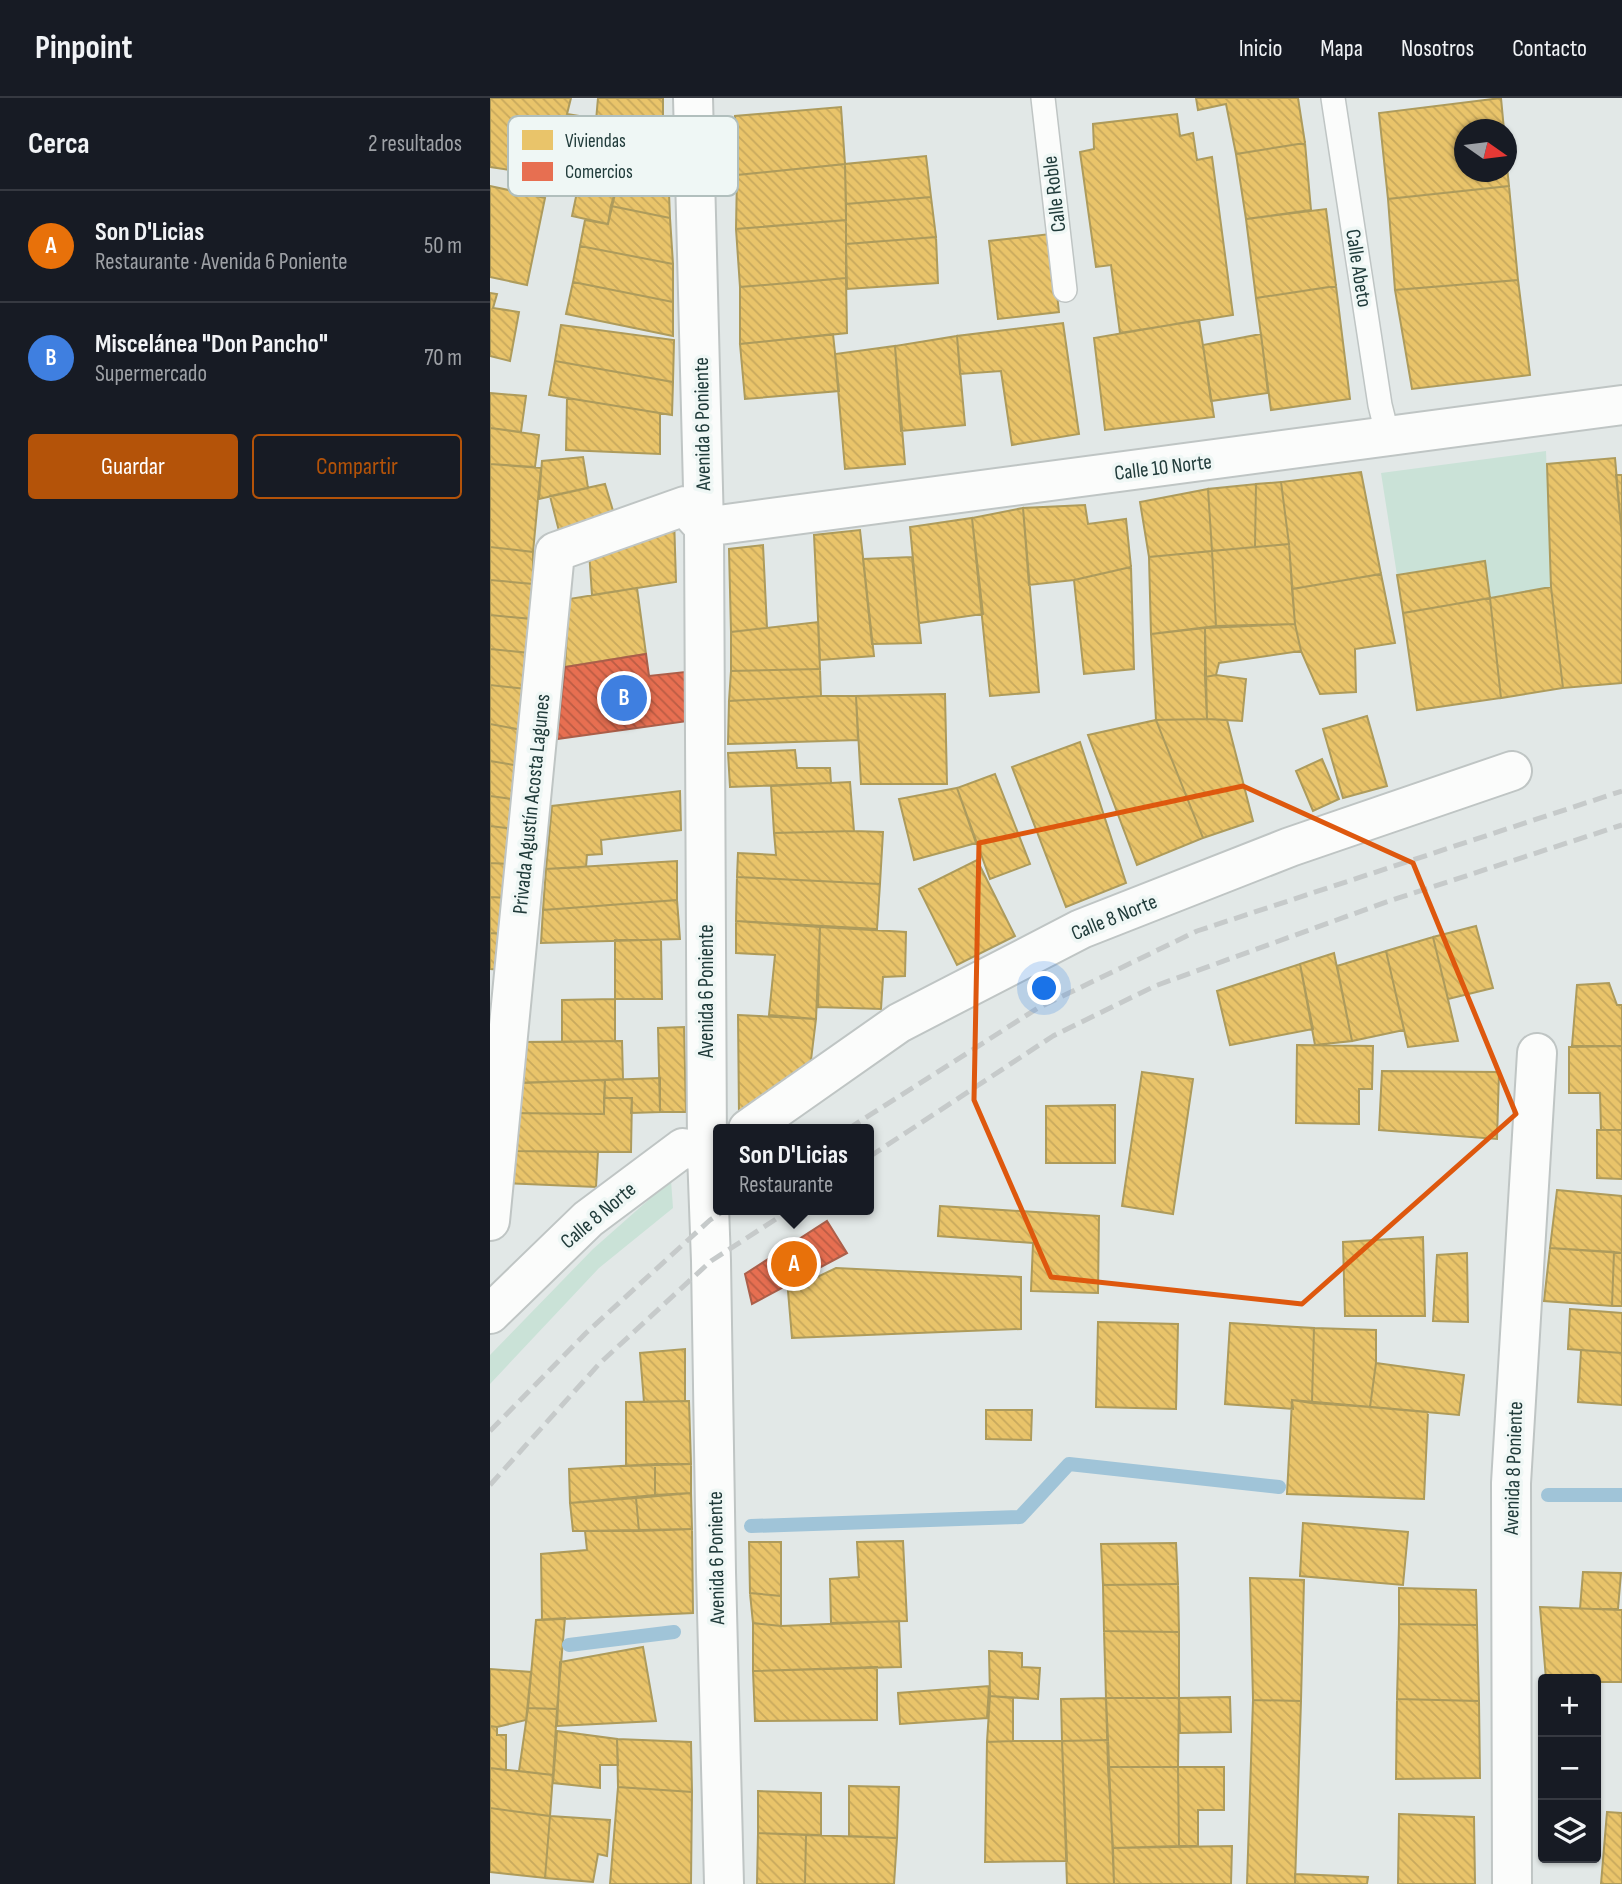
<!DOCTYPE html>
<html lang="es">
<head>
<meta charset="utf-8">
<style>
	body { margin:0; font-family:"Sofia Sans Condensed",sans-serif; background:#242831; color:#f1f3f6 }
	.controls { position:absolute; right:21px; bottom:21px; display:grid; overflow:hidden; border-radius:7px; box-shadow:0 2px 5px #0004 }
	.controls button { width:63px; height:63px; display:grid; place-items:center; padding:0; border:0; border-bottom:2px solid #363941; background:#171b24; color:#f1f3f6; font:35px sans-serif }
	.compass { position:absolute; left:964px; top:21px; width:63px; height:63px; border-radius:50%; background:#171b24; box-shadow:0 2px 5px #0004; rotate:104deg }
	.you { position:absolute; left:555px; top:891px; width:24px; height:24px; margin:-18px; border:5px solid #fff; border-radius:50%; background:#1a73e8; box-shadow:0 0 0 10px #1a73e833 }
	.badge { display:grid; place-items:center; width:46px; height:46px; border-radius:50%; background:#b45309; color:#fff; font-size:23px; font-weight:700 }
	.pin { position:absolute; translate:-50% -50%; border:4px solid #fff; box-shadow:0 2px 7px #0006 }
	.popup { position:absolute; left:223px; top:1026px; width:161px; height:91px; box-sizing:border-box; display:grid; place-content:center; border-radius:7px; background:#171b24; filter:drop-shadow(0 2px 5px #0005); font-size:23px; white-space:nowrap; color:#9ea1a6 }
	.popup b { font-size:26px; color:#f1f3f6 }
	.popup::after { content:''; position:absolute; left:50%; top:100%; margin-left:-14px; border:14px solid transparent; border-top-color:#171b24 }
	.list { margin:0; padding:0; list-style:none }
	h2 { display:flex; justify-content:space-between; align-items:center; height:91px; margin:0; padding:0 28px; font-size:30px }
	h2 small { font-size:23px; font-weight:400; color:#9ea1a6 }
	.list li { display:grid; grid-template-columns:46px 1fr auto; gap:21px; align-items:center; box-sizing:border-box; height:112px; padding:0 28px; border-top:2px solid #363941 }
	.list b { display:block; font-size:26px; white-space:nowrap }
	.list p { margin:0; font-size:23px; white-space:nowrap; color:#9ea1a6 }
	.list em { font-size:23px; font-style:normal; color:#9ea1a6 }
	.actions { display:flex; gap:14px; padding:21px 28px }
	.actions a { flex:1; padding:16px 0; border:2px solid #b45309; border-radius:7px; text-align:center; font-size:24px; color:#b45309 }
	.actions .main { background:#b45309; color:#fff }
	.icon { flex:none; width:38px; height:38px; fill:none; stroke:currentColor; stroke-width:2; stroke-linecap:round; stroke-linejoin:round }
	.map { position:relative; flex:none; width:1132px; height:1786px; overflow:hidden }
	header { display:flex; align-items:center; gap:42px; box-sizing:border-box; height:98px; padding:0 35px; background:#171b24; border-bottom:2px solid #363941 }
	header strong { font-size:33px }
	nav { display:flex; gap:38px; margin-inline-start:auto; font-size:24px }
	main { display:flex }
	aside { flex:1; background:#171b24 }
	.map>svg:first-child { display:block }
</style>
</head>
<body>
<header>
<strong>Pinpoint</strong>
<nav><a>Inicio</a><a>Mapa</a><a>Nosotros</a><a>Contacto</a></nav>
</header>
<main>
<aside>
<h2>Cerca<small>2 resultados</small></h2>
<ul class="list">
<li><span class="badge" style="background:#e8710a">A</span><div><b>Son D'Licias</b><p>Restaurante · Avenida 6 Poniente</p></div><em>50 m</em></li>
<li><span class="badge" style="background:#3f7fe0">B</span><div><b>Miscelánea &quot;Don Pancho&quot;</b><p>Supermercado</p></div><em>70 m</em></li>
</ul>
<div class="actions"><a class="main">Guardar</a><a>Compartir</a></div>
</aside>
<div class="map">
<svg width="1132" height="1786" viewBox="0 0 1132 1786">
	<defs>
		<pattern id="homes-back-hatch" width="6" height="6" patternUnits="userSpaceOnUse" patternTransform="scale(1.75)"><rect width="6" height="6" fill="#e9c46a"/><path d="M-1 5l2 2M0 0l6 6M5-1l2 2" fill="none" stroke="#c8a95d"/></pattern>
		<pattern id="shops-back-hatch" width="6" height="6" patternUnits="userSpaceOnUse" patternTransform="scale(1.75)"><rect width="6" height="6" fill="#e76f51"/><path d="M-1 5l2 2M0 0l6 6M5-1l2 2" fill="none" stroke="#bb5c44"/></pattern>
	</defs>
	<rect width="100%" height="100%" fill="#e2e8e7"/>
	<path fill="#cae2d7" d="M1056,353L1061,489L1000,500L907,477L891,375Z
		M181,1082L183,1110L109,1170L0,1286V1257L103,1151Z"/>
	<path fill="url(#homes-back-hatch)" stroke="#ad9b5c" stroke-width="2" d="M0,0H81L77,16L102,20L90,83L0,69Z
		M108,0H173V41L105,34Z
		M706,0H808L815,45L746,56L736,6L708,12Z
		M1011,0L1014,32H974V74H1016V59L1019,88L898,101L889,15Z
		M351,9L355,66L247,77L245,18Z
		M687,16L690,38L703,35L707,62L722,59L743,217L630,235L621,167L606,169L590,54L604,51L603,26Z
		M815,45L821,112L756,121L746,56Z
		M436,58L441,99L356,106L355,66Z
		M108,62L178,71L180,120L121,108L128,83L105,78Z
		M355,66L356,122L246,131L247,77Z
		M91,75L128,83L118,126L82,118Z
		M0,88L55,100L37,187L0,179Z
		M1019,88L1028,182L905,192L898,101Z
		M441,99L446,139L356,146V106Z
		M121,108L180,120L183,166L90,148L95,122L118,126Z
		M836,111L846,188L766,200L756,121Z
		M356,122V180L250,189L246,131Z
		M560,136L569,214L508,221L499,143Z
		M446,139L448,185L357,191L356,146Z
		M90,148L183,166V204L83,184Z
		M356,180L357,235L250,246V189Z
		M1028,182L1040,277L922,291L905,192Z
		M83,184L183,204V238L76,216Z
		M846,188L860,301L781,312L766,200Z
		M0,195L7,196L3,210L29,214L20,263L0,258Z
		M709,222L724,319L615,332L604,240Z
		M573,225L589,336L522,347L511,273L470,276L467,238Z
		M71,227L184,242L183,284L65,263Z
		M343,236L349,293L255,301L250,246Z
		M771,236L778,295L721,303L713,247Z
		M467,238L475,327L411,333L405,248Z
		M405,248L415,366L355,371L345,256Z
		M65,263L183,284L182,317L59,297Z
		M0,295L36,298L31,334L0,330Z
		M77,300L170,315V356L76,352Z
		M0,330L49,337L45,369L0,366Z
		M93,359L98,390L49,401L52,363Z
		M1125,360L1132,439V585L1073,590L1061,489L1057,366Z
		M0,366L51,370L43,454L0,449Z
		M871,374L891,476L802,491L799,446L791,384Z
		M1126,377H1132V439Z
		M791,384L799,446L765,449L766,386Z
		M115,386L124,416L69,433L60,398Z
		M766,386L765,449L722,453L718,391Z
		M718,391L722,453L659,459L650,404Z
		M595,407L598,426L636,421L641,469L584,482L539,487L533,410Z
		M533,410L549,594L500,598L482,420Z
		M184,419L186,484L102,497L99,453Z
		M482,420L493,516L429,525L420,429Z
		M370,432L384,558L330,562L324,437Z
		M799,446L805,526L726,528L722,453Z
		M273,447L277,530L241,534L239,451Z
		M0,449L43,454V486L0,482Z
		M722,453L726,528L661,536L659,459Z
		M422,459L431,545L382,546L373,461Z
		M995,463L1000,500L913,515L907,477Z
		M641,469L644,571L594,576L584,482Z
		M891,476L905,545L865,551L866,594L830,596L811,553L805,526L802,491Z
		M0,482L43,486L42,521L0,517Z
		M1061,489L1073,590L1011,600L1000,500Z
		M147,490L156,556L75,569L79,501Z
		M1000,500L1011,600L927,612L913,515Z
		M0,517L42,521L39,555L0,551Z
		M328,524L330,571L241,573V534Z
		M805,526L811,553L729,565L726,577L715,579V530Z
		M715,530L717,621L666,622L661,536Z
		M0,551L39,555L36,591L0,587Z
		M330,571L331,598L239,603L241,573Z
		M726,577L756,581L752,623L717,621L715,579Z
		M0,587L36,591L32,632L0,626Z
		M455,596L457,686H371L366,598Z
		M331,598H366L368,642L238,646L239,603Z
		M877,618L897,688L853,700L833,631Z
		M717,621L737,622L763,723L713,740L666,622Z
		M666,622L713,740L647,767L598,637Z
		M0,626L32,632L30,668L0,663Z
		M590,644L636,785L576,809L522,669Z
		M305,652L307,670H340L341,685L240,689L238,655Z
		M832,661L849,701L823,713L806,673Z
		M0,663L30,668L28,702L0,698Z
		M505,676L540,766L500,781L467,690Z
		M360,684L364,733L284,735L281,688Z
		M467,690L486,745L424,762L409,701Z
		M190,693L191,732L111,742L112,756L97,757L96,769L56,771L62,708Z
		M0,698L28,702L25,731L0,728Z
		M0,728L25,731L21,766L0,765Z
		M364,733L393,734L390,786L247,779L248,755L286,757L284,735Z
		M487,762L525,838L467,867L429,791Z
		M187,763V802L53,812L56,771Z
		M0,765L21,766L19,800L0,799Z
		M247,779L390,786L387,831L246,823Z
		M0,799L19,800L15,836L0,835Z
		M187,802L190,841L51,845L53,812Z
		M246,823L330,829L326,921L279,917L285,857L246,855Z
		M986,828L1003,890L958,901L943,839Z
		M330,829L416,834L415,878L393,879L391,911L328,909Z
		M0,835L15,836L12,872L0,871Z
		M943,839L968,943L918,949L896,853Z
		M125,842H171L172,901H125Z
		M896,853L914,932L862,943L847,868Z
		M844,855L862,943L825,947L810,866Z
		M810,866L823,931L740,947L727,893Z
		M1119,885L1127,907H1132V948H1082L1087,887Z
		M125,901V943L72,944V902Z
		M248,917L326,921L320,970L249,1016Z
		M194,929L196,1014H170L168,930Z
		M132,943L133,981L34,985L33,944Z
		M807,947L883,948L882,991H869V1026L806,1025Z
		M1132,948V1032H1111L1110,995H1079V949Z
		M892,973L1009,974L1007,1041L889,1032Z
		M652,974L703,981L683,1116L632,1108Z
		M170,980V1014L141,1015L142,1000H114L115,982Z
		M115,982L114,1016L19,1015L21,985Z
		M114,1000H142L141,1054L17,1053L19,1015L114,1016Z
		M625,1007V1065H556V1008Z
		M1107,1032H1132V1081L1107,1080Z
		M17,1053L108,1054L106,1089L14,1085Z
		M1067,1092L1132,1098V1155L1060,1150Z
		M450,1108L609,1118L608,1195L541,1193L543,1145L448,1138Z
		M933,1139L935,1218H855L853,1144Z
		M1060,1150L1124,1154L1122,1208L1054,1203Z
		M1124,1154L1132,1155V1208H1122Z
		M977,1155L978,1224L943,1223L947,1157Z
		M346,1170L531,1179V1231L302,1240L298,1193Z
		M1080,1211L1132,1215V1255L1078,1251Z
		M608,1224L688,1226L686,1311L606,1309Z
		M740,1225L824,1230L822,1305L802,1302L803,1311L735,1306Z
		M824,1230L886,1232V1265L880,1309L822,1305Z
		M195,1251V1303L154,1304L150,1255Z
		M1091,1252L1132,1255V1307L1088,1304Z
		M886,1265L974,1277L969,1317L880,1309Z
		M802,1302L938,1314L934,1401L797,1396Z
		M199,1303L201,1366L136,1368V1304Z
		M496,1312H542L541,1342L496,1341Z
		M165,1366V1397L80,1405L79,1371Z
		M165,1366H201V1395L165,1397Z
		M201,1395L202,1431L149,1433L146,1400Z
		M146,1400L149,1433H83L80,1405Z
		M813,1425L918,1434L913,1487L810,1478Z
		M202,1431L203,1515L52,1522L51,1456L97,1452L95,1433Z
		M413,1443L417,1523L341,1525L340,1481L369,1479L367,1444Z
		M259,1444H291V1498L260,1495Z
		M686,1445L688,1486L613,1487L611,1446Z
		M1093,1474L1131,1475L1128,1511H1090Z
		M760,1480L814,1482L811,1603L763,1602Z
		M688,1486L689,1534L614,1533L613,1487Z
		M909,1490L986,1492L987,1527L909,1526Z
		M260,1495L291,1498V1528L263,1525Z
		M1050,1509L1132,1512V1584H1106V1581H1056Z
		M75,1520L67,1611L38,1610L46,1522Z
		M409,1523L411,1569L263,1573V1525L291,1528Z
		M909,1526L987,1527L989,1603L907,1601Z
		M614,1533L689,1534V1600H616Z
		M153,1549L166,1623L67,1628L70,1564Z
		M499,1553L532,1555V1569L550,1570L548,1601L500,1598Z
		M387,1569V1622L265,1623L263,1573Z
		M0,1571L41,1574L36,1622L7,1629L0,1628Z
		M499,1588L497,1620L410,1626L408,1595Z
		M500,1598L523,1600V1643L497,1644Z
		M740,1599L741,1634L690,1635L689,1600Z
		M616,1600L618,1642L572,1643L571,1601Z
		M616,1600H689L688,1669H618Z
		M907,1601L989,1603L990,1680L906,1681Z
		M763,1602L811,1603L805,1786H757Z
		M38,1610L67,1611L63,1677L29,1673Z
		M0,1628L7,1629V1637H16V1672L0,1670Z
		M67,1633L127,1641L128,1667H110V1690L63,1685Z
		M127,1641L201,1644L202,1694L128,1689Z
		M618,1642L624,1786H577L572,1643Z
		M523,1643H572L577,1763L495,1764L497,1644Z
		M618,1669H688L689,1748L623,1750Z
		M688,1669H734V1712H708V1748H689Z
		M0,1670L63,1677L60,1718L0,1710Z
		M359,1688L409,1689L407,1740L359,1738Z
		M128,1689L202,1694L201,1786H120Z
		M268,1693L331,1695V1737L268,1735Z
		M0,1710L60,1718L55,1780L0,1774Z
		M1117,1714L1132,1715V1786H1111Z
		M909,1716L984,1719L985,1786H908Z
		M60,1718L120,1722L117,1758L108,1756L103,1784L55,1780Z
		M268,1735L316,1737L315,1786H267Z
		M316,1737L407,1740L404,1786H315Z
		M742,1748L741,1786H624L623,1750Z
		M805,1776L878,1779L877,1786H805Z"/>
	<path fill="url(#shops-back-hatch)" stroke="#ab5f4a" stroke-width="2" d="M156,556L159,578L195,574L198,623L67,641L75,569Z
		M337,1123L357,1155L262,1206L255,1176Z"/>
	<g fill="none" stroke-linecap="round" stroke-linejoin="round">
		<path stroke="#a0c4d8" stroke-width="14" d="M1058,1397H1132
			M261,1428L530,1419L579,1366L789,1389
			M79,1547L184,1534"/>
		<defs>
			<path id="lane" d="M553,0L575,192
				M843,0L890,307L898,339"/>
			<path id="street" d="M203,0L214,429L217,1055L221,1163L226,1474L234,1786
				M258,1031L409,925L591,831L800,749L1022,673
				M0,1123L65,454L195,408L214,429L1132,307
				M0,1216L98,1121L193,1050L217,1055L229,1051
				M1022,1786L1021,1385L1047,955"/>
		</defs>
		<use href="#lane" stroke="#bfc5c4" stroke-width="26"/>
		<use href="#street" stroke="#bfc5c4" stroke-width="42"/>
		<use href="#lane" stroke="#fbfcfb" stroke-width="23"/>
		<use href="#street" stroke="#fbfcfb" stroke-width="38"/>
		<path stroke="#c6caca" stroke-width="5" stroke-dasharray="14 7" stroke-linecap="butt" d="M358,1031L548,910L707,833L1132,693
			M379,1059L563,938L665,888L899,803L1132,727
			M0,1333L96,1235L220,1122L235,1112
			M0,1387L110,1265L221,1163L300,1112"/>
	</g>
	<path fill="none" stroke="#de580e" stroke-width="5" stroke-linejoin="round" d="M753,688L923,765L1026,1016L812,1206L561,1179L484,1002L489,745Z"/>
	<g text-anchor="middle" stroke-width="7" stroke-linejoin="round" paint-order="stroke">
		<g font-size="21" fill="#203b3a" stroke="#eff7f5">
			<text transform="translate(564 96) rotate(-97)" y="7">Calle Roble</text>
			<text transform="translate(869 170) rotate(81)" y="7">Calle Abeto</text>
			<text transform="translate(212 326) rotate(-91)" y="7">Avenida 6 Poniente</text>
			<text transform="translate(673 369) rotate(-7)" y="7">Calle 10 Norte</text>
			<text transform="translate(41 706) rotate(-84)" y="7">Privada Agustín Acosta Lagunes</text>
			<text transform="translate(624 819) rotate(-22)" y="7">Calle 8 Norte</text>
			<text transform="translate(216 893) rotate(-90)" y="7">Avenida 6 Poniente</text>
			<text transform="translate(108 1117) rotate(-40)" y="7">Calle 8 Norte</text>
			<text transform="translate(1023 1370) rotate(-88)" y="7">Avenida 8 Poniente</text>
			<text transform="translate(226 1460) rotate(-91)" y="7">Avenida 6 Poniente</text>
		</g>
	</g>
	<rect x="18" y="18" width="230" height="80" rx="10" fill="#eff7f5" stroke="#b1bfbd" stroke-width="2"/>
	<rect x="32" y="32" width="31" height="20" fill="#e9c46a"/>
	<rect x="32" y="64" width="31" height="19" fill="#e76f51"/>
	<g font-size="19" fill="#203b3a">
		<text x="75" y="49">Viviendas</text>
		<text x="75" y="80">Comercios</text>
	</g>
</svg>
<div class="controls">
<button>+</button>
<button>−</button>
<button><svg class="icon" aria-label="layers" viewBox="0 0 24 24"><path d="M12 4l9 5-9 5-9-5zM3 14l9 5 9-5"/></svg></button>
</div>
<svg class="compass" viewBox="-18 -18 36 36"><path d="M0-13l5 13h-10z" fill="#e53935"/><path d="M0 13l5-13h-10z" fill="#9ea1a6"/></svg>
<div class="you"></div>
<div class="pin badge" style="left:304px;top:1166px;background:#e8710a">A</div>
<div class="popup"><b>Son D'Licias</b>Restaurante</div>
<div class="pin badge" style="left:134px;top:600px;background:#3f7fe0">B</div>
</div>
</main>
</body>
</html>
